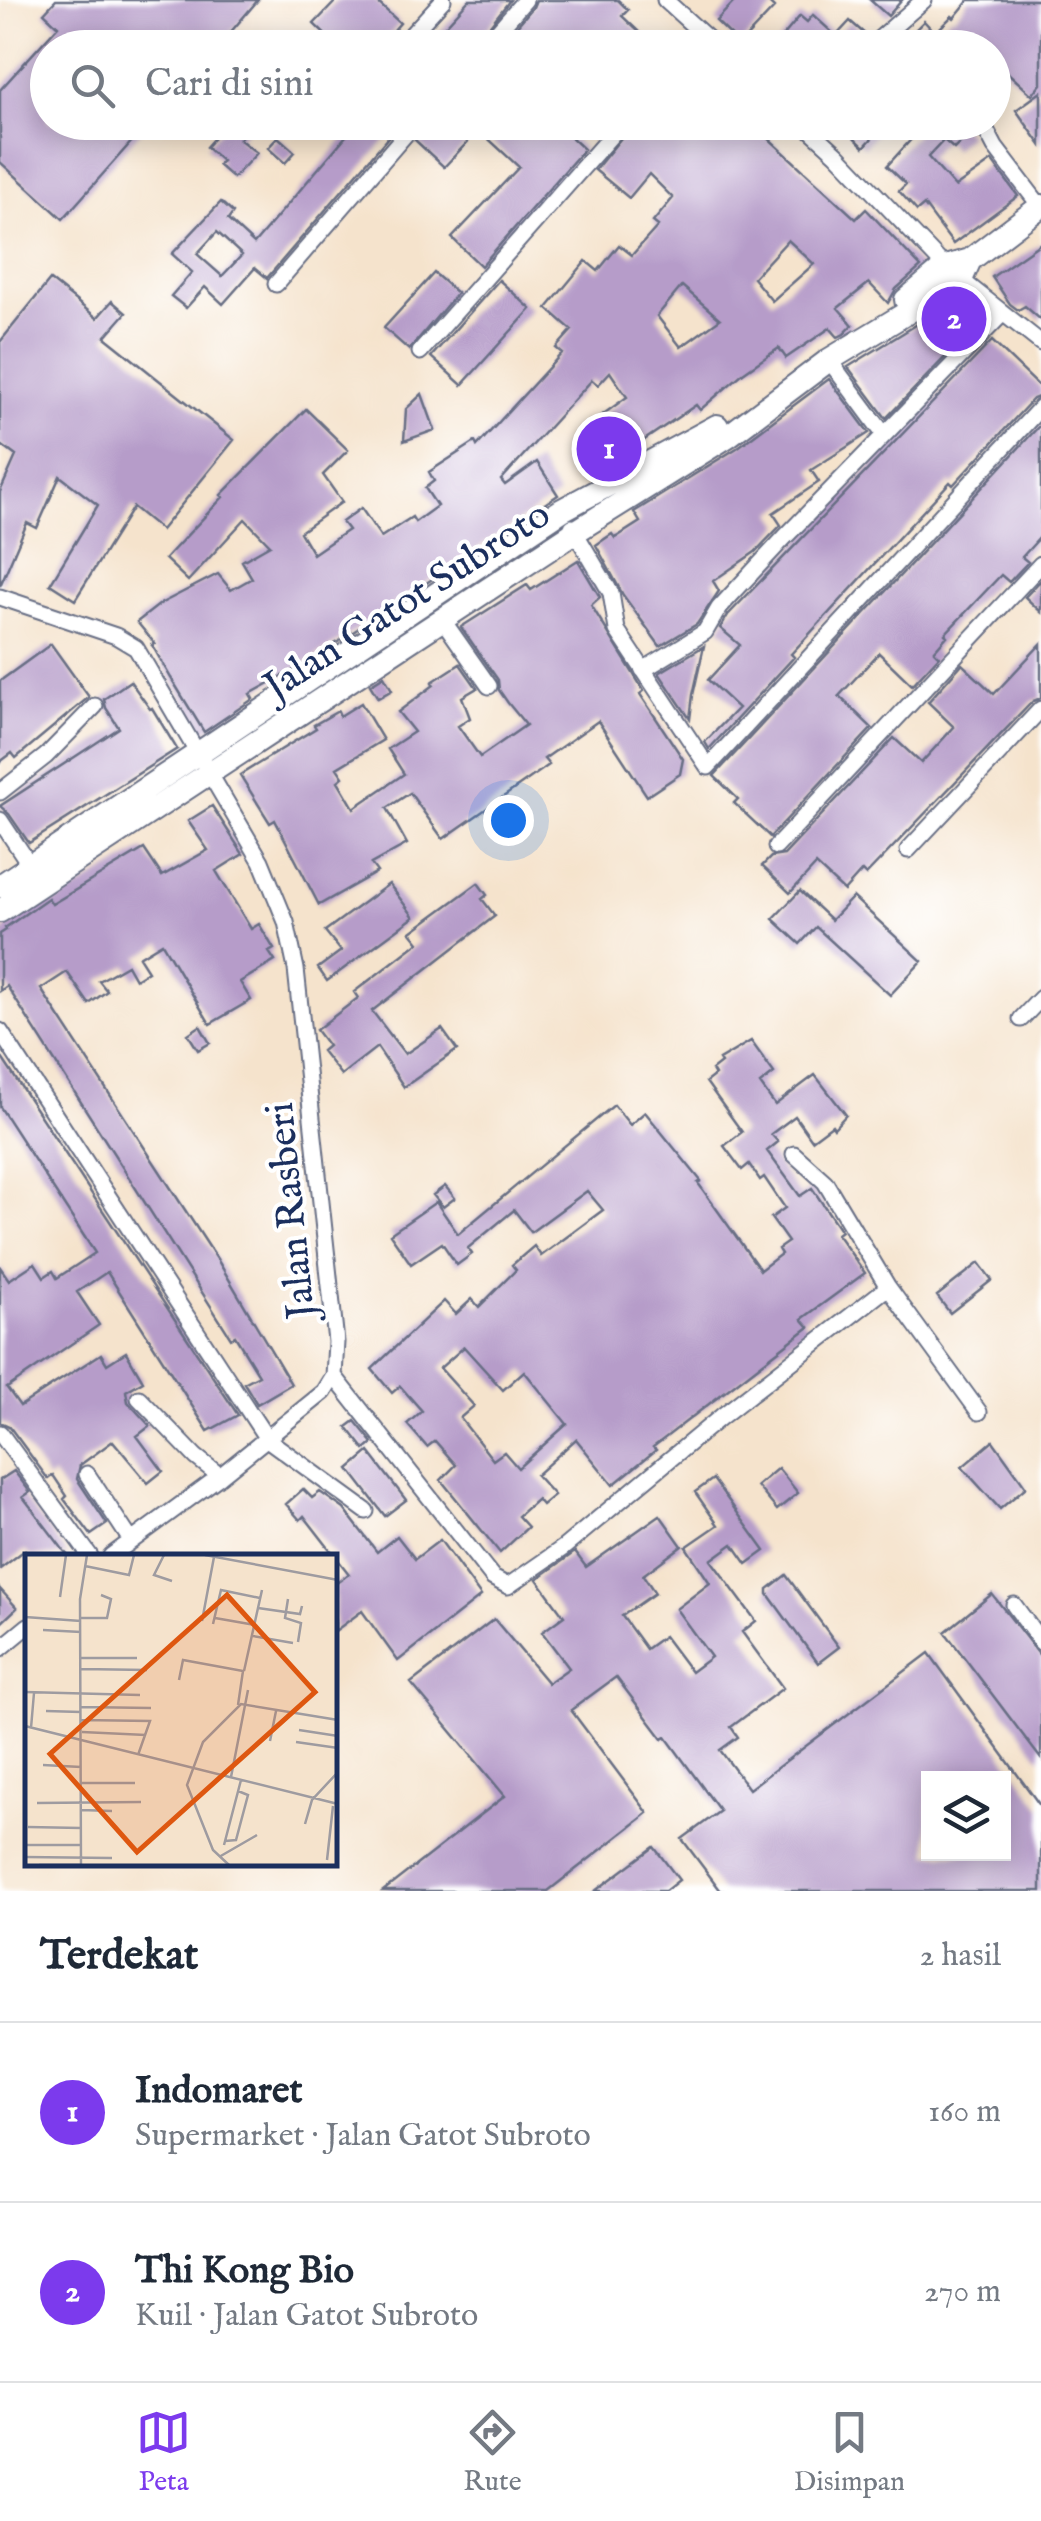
<!DOCTYPE html>
<html lang="id">
<head>
<meta charset="utf-8">
<style>
	body { margin:0; font-family:"IM FELL English",serif; background:#f2f2f3; color:#1f2937 }
	.controls { position:absolute; right:30px; bottom:30px; display:grid; overflow:hidden; border-radius:0px; box-shadow:0 5px 25px #0003 }
	.controls button { width:90px; height:90px; display:grid; place-items:center; padding:0; border:0; border-bottom:2px solid #e0e1e3; background:#fff; color:#1f2937; font:50px sans-serif }
	.you { position:absolute; left:508px; top:820px; width:35px; height:35px; margin:-25px; border:8px solid #fff; border-radius:50%; background:#1a73e8; box-shadow:0 0 0 15px #1a73e833 }
	.badge { display:grid; place-items:center; width:65px; height:65px; border-radius:50%; background:#7c3aed; color:#fff; font-size:32px; font-weight:700 }
	.pin { position:absolute; translate:-50% -50%; border:5px solid #fff; box-shadow:0 2px 10px #0006 }
	.list { margin:0; padding:0; list-style:none }
	h2 { display:flex; justify-content:space-between; align-items:center; height:130px; margin:0; padding:0 40px; font-size:42px }
	h2 small { font-size:32px; font-weight:400; color:#747a83 }
	.list li { display:grid; grid-template-columns:65px 1fr auto; gap:30px; align-items:center; box-sizing:border-box; height:180px; padding:0 40px; border-top:2px solid #e0e1e3 }
	.list b { display:block; font-size:38px; white-space:nowrap }
	.list p { margin:0; font-size:32px; white-space:nowrap; color:#747a83 }
	.list em { font-size:32px; font-style:normal; color:#747a83 }
	.icon { flex:none; width:55px; height:55px; fill:none; stroke:currentColor; stroke-width:2; stroke-linecap:round; stroke-linejoin:round }
	.map { position:relative; flex:none; width:1041px; height:1891px; overflow:hidden }
	.search { position:absolute; background:#fff; box-shadow:0 5px 25px #0003; left:30px; right:30px; top:30px; height:110px; display:flex; align-items:center; gap:25px; box-sizing:border-box; padding:0 35px; border-radius:55px; color:#747a83; font-size:38px }
	.sheet { height:490px; background:#fff }
	nav { display:flex; justify-content:space-around; align-items:center; box-sizing:border-box; height:140px; border-top:2px solid #e0e1e3; background:#fff; font-size:28px; color:#747a83 }
	nav a { display:grid; justify-items:center; gap:5px }
	nav .on { color:#7c3aed }
	.map>svg:first-child { display:block }
</style>
</head>
<body>
<div class="map">
<svg width="1041" height="1891" viewBox="0 0 1041 1891">
	<rect width="100%" height="100%" fill="#fff"/>
	<filter id="ink" filterUnits="userSpaceOnUse"><feTurbulence type="fractalNoise" baseFrequency=".01" numOctaves="2"/><feDisplacementMap in="SourceGraphic" scale="20" xChannelSelector="R" yChannelSelector="G"/><feConvolveMatrix kernelMatrix="1 2 1 2 8 2 1 2 1" color-interpolation-filters="sRGB"/></filter>
	<filter id="wash" filterUnits="userSpaceOnUse"><feTurbulence type="fractalNoise" baseFrequency=".0048" numOctaves="4" result="noise"/><feDisplacementMap in="SourceGraphic" scale="40" xChannelSelector="R" yChannelSelector="G"/><feGaussianBlur stdDeviation="2.25" result="paint"/><feColorMatrix in="noise" values="0 0 0 0 0 0 0 0 0 0 0 0 0 0 0 0 0 1.4 0 .05"/><feComposite in="paint" operator="in"/></filter>
	<g filter="url(#wash)">
		<rect width="100%" height="100%" fill="#f5e3cc"/>
		<g id="blocks">
			<path fill="#b69cc9" fill-rule="evenodd" d="M56,0H258L217,48H48V122H149L63,219L0,162V90L58,26L44,13Z
				M337,0H375L400,23L378,48H339L314,24Z
				M469,0H510L472,48H425Z
				M536,0H618L628,10L622,16L656,48H498L533,7Z
				M736,0H766L774,8L740,44L716,21Z
				M870,0H902L888,16Z
				M969,0H1041V84L1032,95L994,60V48H897L924,21L935,33L952,16L954,18Z
				M813,15L836,36L850,21L866,35L857,48H773L800,16L807,22Z
				M1041,92V145L1016,110Z
				M228,122H241L248,129L239,139L257,153L233,178L218,165L222,161L206,147Z
				M358,122H401L267,278L255,268L223,304L205,287L186,308L171,296L192,272L172,254L221,202L233,213L228,220L254,244ZM217,232L242,255L222,276L197,254Z
				M427,122H555L584,149L481,266L452,238L519,167L479,130L444,167L415,140Z
				M634,122H751L856,219L866,209L921,267L896,289L888,303L869,283L838,308L853,325L844,334L838,337L830,328L786,358L779,348L743,373L700,410L696,405L606,466L580,431L627,397L610,372L598,385L592,380L501,480L505,485L537,462L558,495L308,662L250,694L253,699L204,732L171,678L152,645L155,644L137,622L160,604L218,574L231,590L252,578L242,561L270,545L245,519L188,581L165,559L223,497L221,495L306,409L348,450L323,475L342,502L300,532L313,554L348,530L342,522L361,508L381,537L412,517L415,522L437,506L425,488L434,481L429,472L475,442L477,446L562,353L556,348L572,330L547,308L586,261L598,271L619,245L632,255L658,226L653,222L673,198L649,174L629,198L595,170ZM788,240L814,264L772,301L753,278ZM682,286L720,319L681,347L657,316Z
				M838,122H887L864,147Z
				M927,122H956L969,134L954,149L944,140L928,157L955,187L992,161L1018,196L953,244L924,205L917,211L899,191L906,184L887,166Z
				M278,137L295,152L285,163L268,148Z
				M1041,243V320L1025,306L1018,310L1010,304L992,277Z
				M434,273L457,293L409,350L384,328Z
				M50,280L97,318L112,301L126,313L105,337L234,440L161,530L133,507L75,600L50,584L98,505L60,476L37,528L27,523L0,586V492L16,456L0,444V342Z
				M499,280L531,309L462,385L431,357Z
				M963,296L980,321L886,418L848,367Z
				M992,341L1041,388V396L1033,399L953,485L950,482L791,654L794,657L709,749L705,742L738,708L708,680L740,645L720,628L728,615Z
				M829,379L869,433L811,470L819,482L773,513L781,525L755,552L713,581L719,591L697,624L660,646L623,595L596,545L612,534L615,538L640,522L634,512L737,448Z
				M422,394L435,430L404,441L406,409Z
				M1041,424V536L1022,557L1028,562L1009,582L1001,575L945,634L947,636L934,651L939,656L912,685L879,653L839,696L872,728L770,837L734,803L738,799L714,776Z
				M578,560L600,597L591,605L644,691L640,694L683,759L680,774L647,796L598,721L544,759L549,765L443,839L410,793L387,808L407,844L371,864L377,872L319,905L275,820L270,823L240,775L316,728L314,725L338,711L340,716L361,703L383,740L337,768L343,777L338,781L354,808L404,774L388,749L414,732L398,712L434,685L432,682L460,664L477,688L462,697L470,718L458,726L480,757L526,725L508,703L499,690L498,680L461,627L527,585L531,590Z
				M1041,580V612L1025,597Z
				M51,644L89,697L16,758L12,753L0,762V681Z
				M1041,644V698L1033,701L866,875L862,871L844,891L816,865L790,893L762,866L771,857L784,855L894,738L921,763L954,727L928,702L962,664L994,694Z
				M704,646L693,695L690,719L659,673Z
				M384,676L392,690L378,698L370,685Z
				M130,681L150,709L152,708L177,749L29,843L9,814L0,806L119,728L106,708L104,699Z
				M212,806L243,854L216,871L251,929L259,924L274,949L269,952L275,961L240,982L251,1000L210,1024L162,943L139,957L148,971L135,979L127,965L99,981L107,991L89,1004L67,972L41,989L217,1259L291,1384L257,1404L244,1383L259,1375L235,1336L231,1338L7,986L0,991V934L6,930L5,928L48,898L52,904L144,849L162,876L208,850L188,821Z
				M478,883L487,895L482,899L495,916L372,1011L405,1054L442,1029L457,1050L404,1087L377,1047L341,1075L322,1051L328,1046L316,1030L358,998L354,992L419,942L411,932Z
				M389,884L414,917L327,981L318,968L341,951L325,931Z
				M800,891L831,920L853,897L922,961L890,995L816,927L800,944L773,919Z
				M200,1026L210,1043L198,1050L188,1034Z
				M751,1041L774,1073L760,1084L775,1105L815,1075L846,1115L834,1128L832,1125L812,1140L795,1116L771,1134L778,1142L767,1151L800,1196L812,1188L841,1231L837,1234L865,1273L802,1319L809,1327L653,1447L656,1450L613,1485L576,1439L536,1475L554,1495L542,1505L537,1499L518,1516L528,1527L500,1553L441,1480L456,1465L435,1441L427,1447L407,1424L422,1411L400,1386L392,1393L372,1369L444,1301L456,1314L472,1299L479,1307L516,1270L512,1265L534,1246L541,1256L603,1210L587,1191L531,1232L514,1210L468,1248L472,1254L457,1265L442,1243L411,1264L390,1234L436,1202L458,1234L614,1105L630,1125L645,1112L701,1181L698,1183L760,1270L781,1254L778,1249L788,1242L771,1218L785,1208L764,1177L760,1180L749,1164L742,1170L724,1146L742,1132L706,1082L715,1075L712,1070L721,1063L719,1060ZM464,1347L503,1390L524,1371L567,1424L518,1468L504,1452L493,1460L460,1418L474,1406L440,1368Z
				M0,1055L238,1415L208,1431L107,1272L77,1292L99,1325L7,1388L20,1406L101,1354L107,1364L126,1352L143,1381L126,1391L128,1402L150,1426L137,1436L163,1471L148,1483L113,1441L80,1465L77,1479L107,1524L91,1535L64,1499L67,1496L53,1475L48,1479L9,1426L0,1422V1267L9,1280L35,1263L44,1277L53,1271L57,1278L95,1253L0,1107Z
				M445,1186L455,1198L443,1207L433,1195Z
				M979,1263L992,1280L950,1313L937,1296Z
				M355,1421L373,1443L365,1450L347,1427Z
				M993,1441L1026,1487L1000,1509L962,1467Z
				M369,1452L406,1500L385,1516L349,1469Z
				M778,1468L798,1493L777,1510L757,1486Z
				M14,1471L30,1492L23,1497L68,1556H30L25,1550L0,1569V1480Z
				M713,1479L765,1551L747,1564L733,1544L711,1560L756,1621L742,1632L783,1688L731,1727L738,1737L720,1750L749,1789L929,1653L1041,1807V1891H721L682,1839L720,1811L666,1737L663,1739L616,1677L571,1710L648,1813L548,1891H383L505,1796L411,1683L494,1619L548,1683L569,1668L542,1632L564,1616L537,1579L575,1552L586,1567L660,1515L682,1546L643,1575L655,1593L622,1616L646,1649L664,1636L691,1672L711,1657L676,1609L710,1583L686,1547L718,1525L695,1492ZM928,1778H1004V1854H928Z
				M303,1489L312,1498L320,1492L344,1509L377,1552L397,1536L415,1559L440,1540L481,1596L398,1661L362,1611L335,1631V1584L349,1574L304,1516L300,1520L286,1504Z
				M786,1575L839,1647L818,1663L768,1594V1589Z
				M0,1589L17,1608L0,1624Z
				M992,1594L1041,1657V1759L945,1632Z
				M654,1847L679,1880L665,1891H595Z"/>
		</g>
	</g>
	<g filter="url(#ink)">
		<use href="#blocks" fill-opacity="0" stroke="#676e84" stroke-width="2.5"/>
		<g fill="none" stroke-linecap="round" stroke-linejoin="round">
			<defs>
				<path id="minor" d="M665,0L718,48
					M399,48L443,0
					M483,48L525,0
					M869,48L924,0
					M802,122L837,154L945,267L1041,343
					M982,122L995,147L1040,206
					M276,284L416,122
					M420,352L623,122
					M829,360L883,433
					M572,527L611,593L617,630L708,767L1041,407
					M0,597L116,636L136,648L261,861L286,922L296,969L336,1342L334,1376L324,1392L220,1476L111,1556
					M442,619L489,686
					M643,670L705,632L719,608L785,537L1003,313
					M0,792L46,756L95,706
					M0,820L30,865
					M776,847L1041,564
					M908,850L1041,709
					M1021,1019L1041,998
					M0,1031L267,1439L366,1511
					M888,1287L979,1412
					M334,1376L493,1578L508,1586L563,1548L722,1416L888,1287L825,1182L794,1154
					M139,1398L196,1457L220,1476
					M0,1433L90,1556
					M87,1474L130,1539
					M1014,1605L1041,1642
					M0,1649L28,1626"/>
				<path id="secondary" d="M906,300L945,267L970,260
					M0,886L562,510L717,426
					M0,911L575,532L728,436L829,360L961,280L970,260L1041,206"/>
			</defs>
			<use href="#minor" stroke="#676e84" stroke-width="19"/>
			<use href="#secondary" stroke="#676e84" stroke-width="26"/>
			<use href="#minor" stroke="#fff" stroke-width="15"/>
			<use href="#secondary" stroke="#fff" stroke-width="22"/>
		</g>
	</g>
	<g text-anchor="middle" stroke-width="8" stroke-linejoin="round" paint-order="stroke">
		<g font-size="40" fill="#1b2f5e" stroke="#fff">
			<text transform="translate(406 599) rotate(-33)" y="14">Jalan Gatot Subroto</text>
			<text transform="translate(289 1211) rotate(-96)" y="14">Jalan Rasberi</text>
		</g>
	</g>
	<g transform="translate(25 1554)">
		<rect width="312" height="312" fill="#f5e3cc"/>
		<path fill="none" stroke="#9e9ba0" stroke-width="2.5" d="M139,1L129,21L147,27M180,1L313,26M60,12L104,21L109,1M35,43L41,1M263,45L260,64L276,69L273,88M233,54L275,60L277,52M0,63L56,67M56,64H82L86,45L76,41M190,64L230,71M177,67L189,3M188,70L196,36L235,44M18,76L56,78M228,82L268,89M56,104H112M56,115L122,116M219,117L237,36M154,126L158,106L218,117L213,151M0,138L115,141M56,153L126,154M21,157L56,158M56,166L125,167L113,201M0,172L313,250M6,174L9,139M274,176L313,182M57,178L121,181M245,187L251,157M271,188L313,194M18,211L56,213M206,223L223,136M56,229H110M12,249L116,248M56,256L87,257M280,270L287,246L313,218M3,273L56,274M200,287L211,286L223,241L213,237M0,291H56M199,291L216,226M0,303L87,304M194,303L232,281M302,306L308,252M14,311H56M56,311L55,45L62,1M204,311L188,296L162,231L178,188L216,150L313,166"/>
		<path fill="#de5710" fill-opacity="0.15" stroke="#de5710" stroke-width="5" d="M202,41L290,138L112,298L25,200Z"/>
		<rect width="312" height="312" fill="none" stroke="#1b2f5e" stroke-width="5"/>
	</g>
</svg>
<div class="controls">
<button><svg class="icon" aria-label="layers" viewBox="0 0 24 24"><path d="M12 4l9 5-9 5-9-5zM3 14l9 5 9-5"/></svg></button>
</div>
<div class="you"></div>
<div class="pin badge" style="left:609px;top:449px">1</div>
<div class="pin badge" style="left:954px;top:319px">2</div>
<div class="search"><svg class="icon" aria-label="search" viewBox="0 0 24 24"><circle cx="10" cy="10" r="6"/><path d="M15 15l6 6"/></svg>Cari di sini</div>
</div>
<section class="sheet">
<h2>Terdekat<small>2 hasil</small></h2>
<ul class="list">
<li><span class="badge">1</span><div><b>Indomaret</b><p>Supermarket · Jalan Gatot Subroto</p></div><em>160 m</em></li>
<li><span class="badge">2</span><div><b>Thi Kong Bio</b><p>Kuil · Jalan Gatot Subroto</p></div><em>270 m</em></li>
</ul>
</section>
<nav>
<a class="on"><svg class="icon" aria-label="map" viewBox="0 0 24 24"><path d="M3 6l6-2 6 2 6-2v14l-6 2-6-2-6 2zM9 4v14M15 6v14"/></svg>Peta</a>
<a><svg class="icon" aria-label="directions" viewBox="0 0 24 24"><path d="M12 3l9 9-9 9-9-9zM9 14v-3h6M13 9l2 2-2 2"/></svg>Rute</a>
<a><svg class="icon" aria-label="saved" viewBox="0 0 24 24"><path d="M7 4h10v16l-5-4-5 4z"/></svg>Disimpan</a>
</nav>
</body>
</html>
